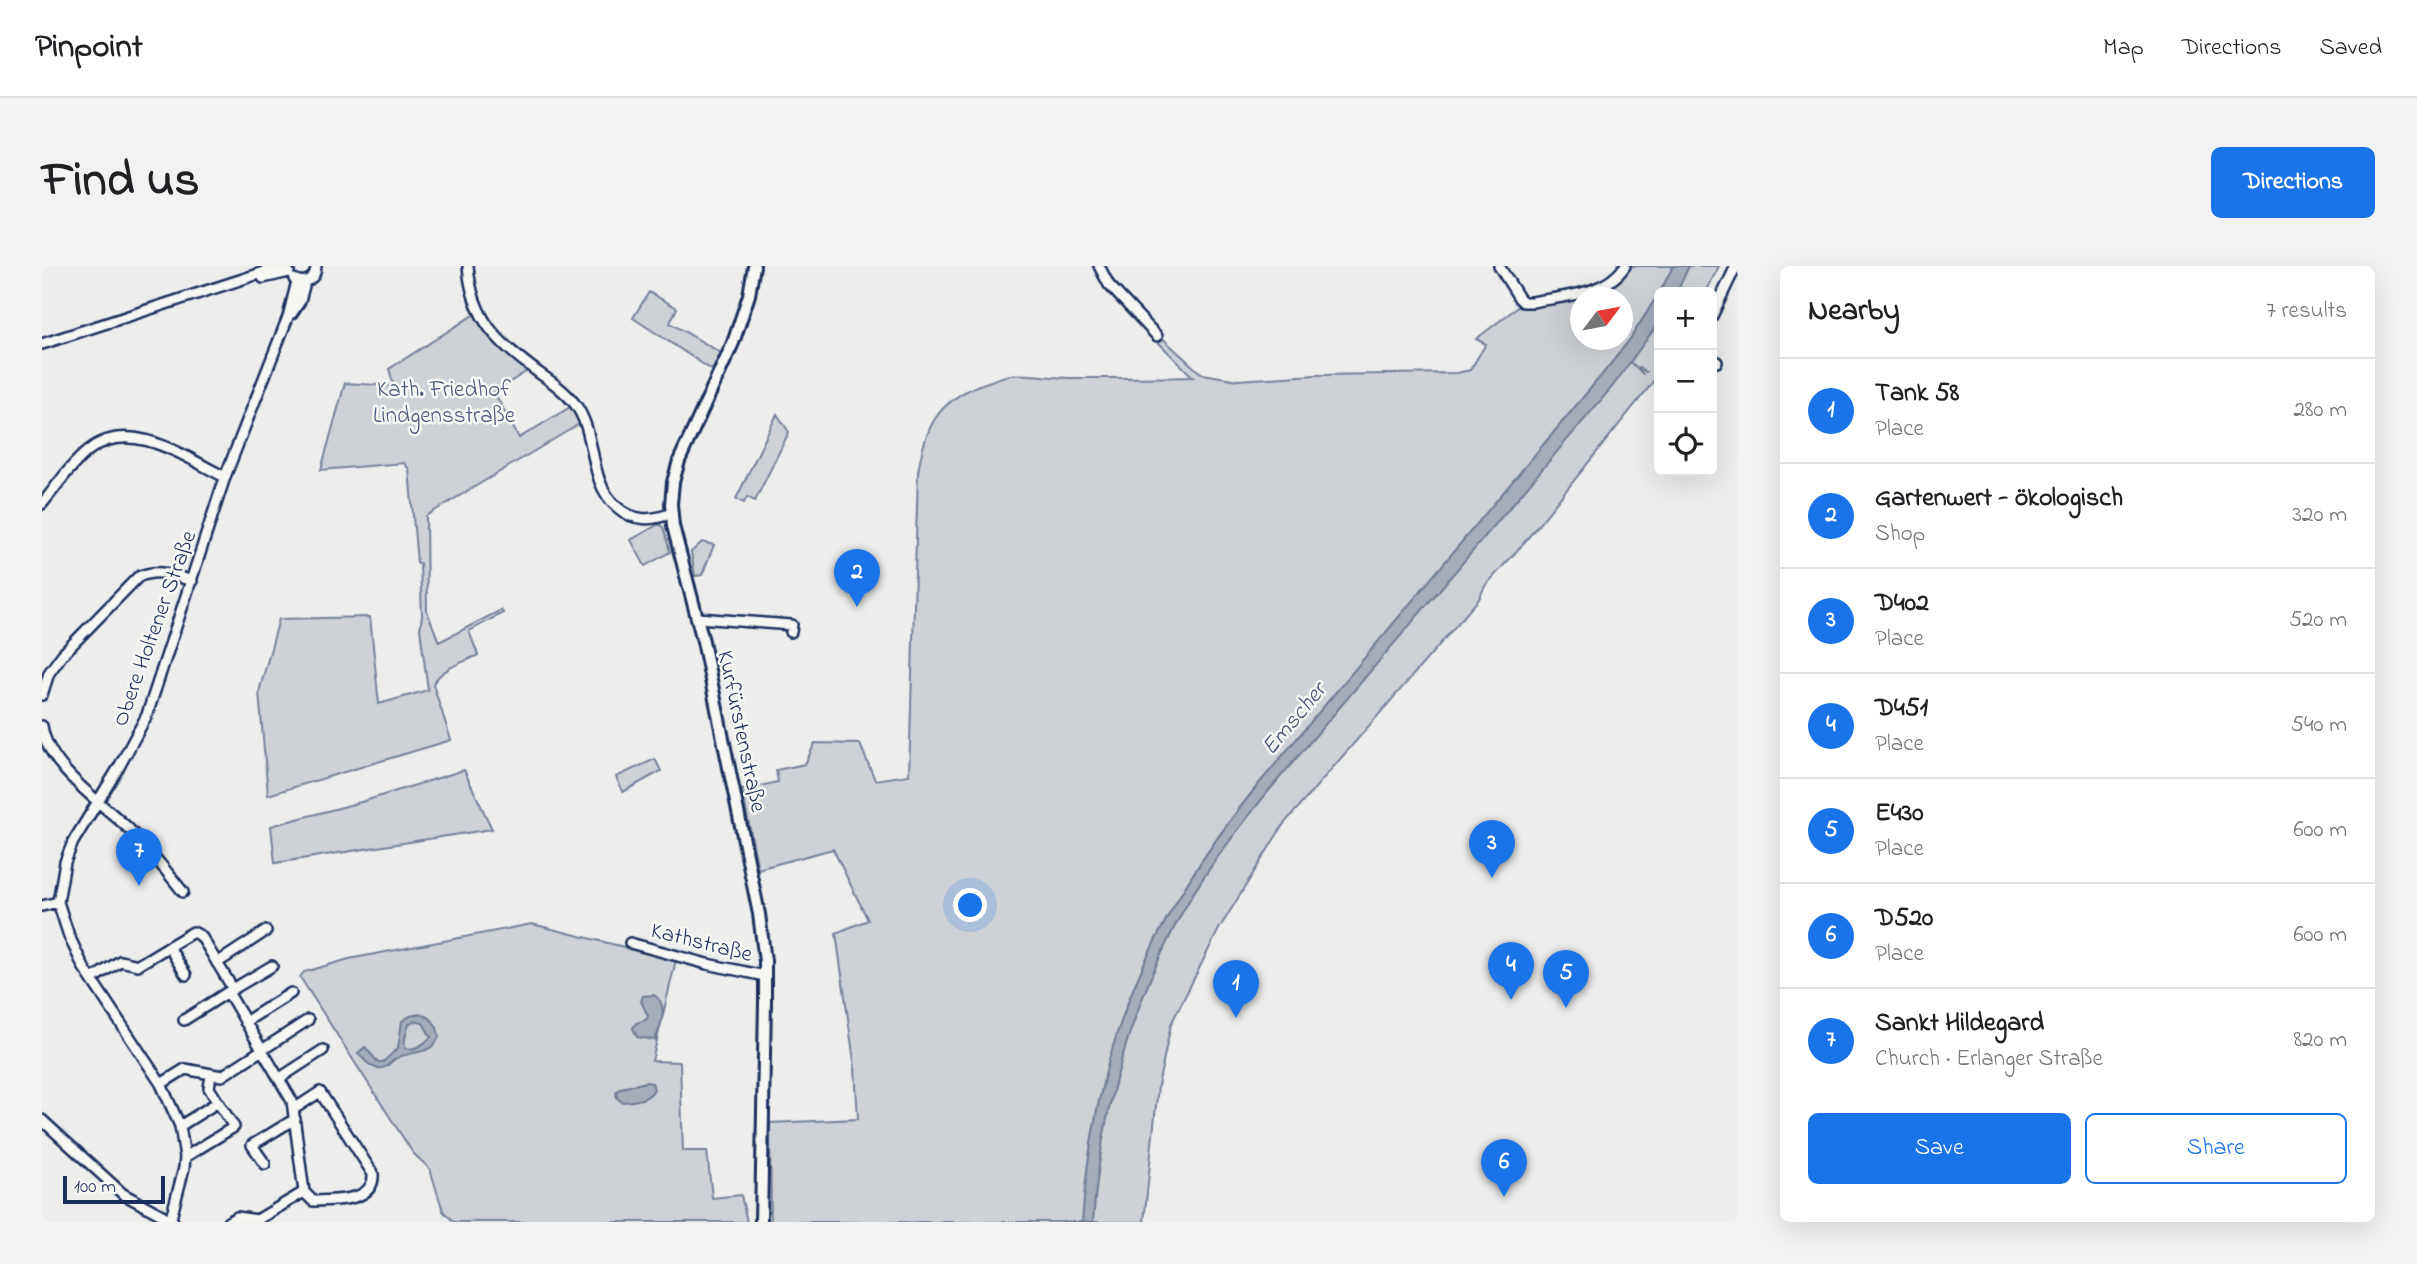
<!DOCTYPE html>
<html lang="en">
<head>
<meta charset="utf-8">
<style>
	body { margin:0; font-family:"Indie Flower",sans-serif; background:#f2f2f2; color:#202124 }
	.controls { position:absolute; right:21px; top:21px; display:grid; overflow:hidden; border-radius:10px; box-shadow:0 7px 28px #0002 }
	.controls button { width:63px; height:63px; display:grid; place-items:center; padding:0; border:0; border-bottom:2px solid #e0e0e0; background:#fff; color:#202124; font:35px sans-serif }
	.compass { position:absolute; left:1528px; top:21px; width:63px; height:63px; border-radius:50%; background:#fff; box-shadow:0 7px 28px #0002; rotate:58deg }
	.scale { position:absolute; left:21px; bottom:18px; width:102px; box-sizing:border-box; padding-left:7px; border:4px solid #1b2f5e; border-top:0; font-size:19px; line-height:24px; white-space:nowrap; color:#1b2f5e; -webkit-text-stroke:5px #f6f6f2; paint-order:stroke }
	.you { position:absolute; left:929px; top:640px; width:24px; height:24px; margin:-18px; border:5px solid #fff; border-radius:50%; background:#1a73e8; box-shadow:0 0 0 10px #1a73e833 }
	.badge { display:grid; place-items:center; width:46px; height:46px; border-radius:50%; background:#1a73e8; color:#fff; font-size:23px; font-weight:700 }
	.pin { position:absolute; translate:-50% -58px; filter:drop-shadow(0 2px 4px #0008) }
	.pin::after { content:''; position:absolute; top:37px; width:24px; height:21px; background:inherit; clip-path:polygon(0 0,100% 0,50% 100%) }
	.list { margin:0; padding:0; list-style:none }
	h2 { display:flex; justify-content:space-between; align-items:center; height:91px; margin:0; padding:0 28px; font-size:30px }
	h2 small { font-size:23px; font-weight:400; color:#757577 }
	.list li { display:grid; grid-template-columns:46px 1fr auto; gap:21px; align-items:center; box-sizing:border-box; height:105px; padding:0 28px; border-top:2px solid #e0e0e0 }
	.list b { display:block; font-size:26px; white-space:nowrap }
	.list p { margin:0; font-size:23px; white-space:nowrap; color:#757577 }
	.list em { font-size:23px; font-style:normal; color:#757577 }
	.actions { display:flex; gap:14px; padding:21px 28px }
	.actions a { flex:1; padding:16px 0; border:2px solid #1a73e8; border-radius:10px; text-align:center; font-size:24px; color:#1a73e8 }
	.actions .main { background:#1a73e8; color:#fff }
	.icon { flex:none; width:38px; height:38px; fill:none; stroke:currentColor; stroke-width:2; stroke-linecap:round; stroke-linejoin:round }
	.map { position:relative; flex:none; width:1696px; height:956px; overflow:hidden; border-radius:10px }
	header { display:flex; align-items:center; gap:42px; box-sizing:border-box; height:98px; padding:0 35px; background:#fff; border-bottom:2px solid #e0e0e0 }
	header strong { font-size:33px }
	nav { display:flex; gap:38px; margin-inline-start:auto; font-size:24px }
	.intro { display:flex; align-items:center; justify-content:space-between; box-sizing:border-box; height:168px; padding:0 42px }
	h1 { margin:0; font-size:49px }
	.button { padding:18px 32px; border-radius:10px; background:#1a73e8; color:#fff; font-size:24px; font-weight:700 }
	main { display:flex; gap:42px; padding:0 42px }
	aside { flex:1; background:#fff; border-radius:10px; box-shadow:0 7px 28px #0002 }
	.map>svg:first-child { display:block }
</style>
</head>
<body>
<header>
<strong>Pinpoint</strong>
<nav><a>Map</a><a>Directions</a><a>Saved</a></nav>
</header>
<div class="intro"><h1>Find us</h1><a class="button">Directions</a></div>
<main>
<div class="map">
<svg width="1696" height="956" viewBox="0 0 1696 956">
	<rect width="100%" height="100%" fill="#edeeec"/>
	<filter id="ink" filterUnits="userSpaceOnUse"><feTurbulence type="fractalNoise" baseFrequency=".0143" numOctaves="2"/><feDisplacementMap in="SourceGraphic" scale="14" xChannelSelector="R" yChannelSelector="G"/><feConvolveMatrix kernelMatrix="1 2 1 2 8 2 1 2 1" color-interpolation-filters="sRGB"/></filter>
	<g filter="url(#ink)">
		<path fill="#ced2d7" stroke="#74809a" stroke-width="2" d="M1051,0H1056L1117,69L1155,104L1161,108L1196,114L1274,109L1415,107L1428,104L1444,78L1434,73L1481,37L1556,24L1564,31L1538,32V74H1580V32L1572,31L1562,23L1584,0H1677L1664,26H1617V106L1608,120L1481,278L1443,320L1437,333L1241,559L1177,663L1129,758L1116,820L1102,956H729L728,857L816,853L813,802L794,667L826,654L791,583L716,603L700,524L736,516L734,504L763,498L773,477L818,478L833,514L867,509L876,206C883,162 894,137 937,119C947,116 957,111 968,109C987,107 1008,112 1027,112C1069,112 1110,112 1151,111L1067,27Z
			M607,26L635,42L628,57L679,87L670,104L591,52Z
			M433,48L450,74L487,104L452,126L477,172L530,140L539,157L384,250L385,345L397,376L459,344L461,347L427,365L436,389C421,397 399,402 391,418L409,474L226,529L217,426L237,353L328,351L337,438L386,424L378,363L380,350L378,297H375L367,203L362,197L279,204L303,117L352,120L347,103Z
			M735,148L747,166L713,235L705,231L702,237L694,233Z
			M617,258L621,261L628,286L603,300L589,274Z
			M660,276L672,279L660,309L653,310L649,286Z
			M613,493L619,505L581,526L574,511Z
			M422,504L450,563L233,597L229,560L319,536Z
			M490,658L634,694L610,795L638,796L641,885H665L670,932L699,929L705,956H412L401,945L388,903L371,887L258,711L262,706L307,693Z"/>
		<path fill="#a5acbc" stroke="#6e7a96" stroke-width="2" fill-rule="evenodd" d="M1631,0H1647L1635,26H1618Z
			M1617,27V56L1571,120L1224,528C1190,571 1155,615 1131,664C1084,756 1058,854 1051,956H1040C1052,782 1106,654 1215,520L1558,111L1588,73Z
			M612,729C627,738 619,760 613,774L595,771L591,762L594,757L604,754L606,750L599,735L601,730Z
			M378,748C389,751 396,759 397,771C389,791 366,784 353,793C348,796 346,802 339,802C330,804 322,794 316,787L323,781L336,796H341L356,782L360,755L368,750ZM373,755L381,757L389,771C383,778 373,785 363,782C361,774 365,766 367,758Z
			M604,816L610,817L612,823C606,835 591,835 580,836L575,832L574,826L579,822Z"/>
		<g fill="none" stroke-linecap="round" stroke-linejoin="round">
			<path stroke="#6e7a96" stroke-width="2" d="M1589,97L1601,108
				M1597,102L1604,106"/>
			<defs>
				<path id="minor" d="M426,0C430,54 456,76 497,107C510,116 523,125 533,138C556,169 545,215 575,241C592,256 610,255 630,247
					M1057,0L1067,19L1115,70
					M1457,0L1477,32L1481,36H1490C1522,30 1564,29 1583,0
					M221,12L247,6
					M252,13C263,19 274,13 274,0
					M250,47L258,35L263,16
					M1670,50L1694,0
					M0,78L241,0
					M1670,93L1675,96
					M0,238C14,221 29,198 47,184C89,151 144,192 183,211
					M656,352L750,359L749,366
					M0,429L7,407L20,389L96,311C115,302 131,309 150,315
					M0,460C6,502 58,535 87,563C106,583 124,604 141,626
					M0,640L16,636
					M588,677L665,698L723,710
					M127,681L144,709
					M175,697L224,665
					M50,713L78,695L96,699L151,666L159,670L191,723L186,726L250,835L262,926L271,935C290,934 333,937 331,908L278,826L252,843
					M191,723L230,700
					M142,754L186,726
					M203,756L249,727
					M238,812L281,784
					M119,818L143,803L180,810L266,754
					M0,854L81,928L131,955
					M138,860L176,836
					M143,891L192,861L167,822L169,809
					M223,898L210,879L253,853
					M128,956L142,902L143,891L138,860L119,818L42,702L27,670L16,636L23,596L31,576L77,501L105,449L183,211L246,51L255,15
					M186,956L195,951L215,954L262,926"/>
				<path id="major" d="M712,0L707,29L691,77L637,195L631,216L629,238L631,260L661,375L717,648L723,695V735L719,956"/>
			</defs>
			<use href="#minor" stroke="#1b2f5e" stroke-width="14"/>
			<use href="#major" stroke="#1b2f5e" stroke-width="16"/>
			<use href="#minor" stroke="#f6f6f2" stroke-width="9"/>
			<use href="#major" stroke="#f6f6f2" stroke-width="10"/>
		</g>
	</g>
	<g text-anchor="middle" stroke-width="5" stroke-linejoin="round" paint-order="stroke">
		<g font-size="23" fill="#48587c" stroke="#f6f6f2">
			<text x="402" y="130">Kath. Friedhof<tspan x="402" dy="26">Lindgensstraße</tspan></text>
		</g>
		<g font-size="23" fill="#1b2f5e" stroke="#f6f6f2">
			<text transform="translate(111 362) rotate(-70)" y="8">Obere Holtener Straße</text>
			<text transform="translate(701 465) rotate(78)" y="8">Kurfürstenstraße</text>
			<text transform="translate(660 675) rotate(14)" y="8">Kathstraße</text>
		</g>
		<g font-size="24" font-style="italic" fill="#44547a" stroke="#f6f6f2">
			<text transform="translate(1251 452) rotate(-50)" y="8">Emscher</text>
		</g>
	</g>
</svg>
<div class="controls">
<button>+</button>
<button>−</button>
<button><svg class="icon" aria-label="locate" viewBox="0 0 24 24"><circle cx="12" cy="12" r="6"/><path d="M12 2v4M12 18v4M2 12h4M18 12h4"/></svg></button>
</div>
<svg class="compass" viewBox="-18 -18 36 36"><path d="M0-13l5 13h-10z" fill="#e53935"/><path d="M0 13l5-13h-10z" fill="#757577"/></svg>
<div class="scale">100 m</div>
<div class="you"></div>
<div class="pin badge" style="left:1194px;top:752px">1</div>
<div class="pin badge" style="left:815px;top:341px">2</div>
<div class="pin badge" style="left:1450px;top:612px">3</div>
<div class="pin badge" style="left:1469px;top:734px">4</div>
<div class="pin badge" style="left:1524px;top:742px">5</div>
<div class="pin badge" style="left:1462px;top:931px">6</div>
<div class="pin badge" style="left:97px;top:620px">7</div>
</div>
<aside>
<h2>Nearby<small>7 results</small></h2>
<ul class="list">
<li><span class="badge">1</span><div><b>Tank 58</b><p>Place</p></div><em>280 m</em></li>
<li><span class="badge">2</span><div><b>Gartenwert - ökologisch</b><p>Shop</p></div><em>320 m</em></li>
<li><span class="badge">3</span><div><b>D402</b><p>Place</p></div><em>520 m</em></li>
<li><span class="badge">4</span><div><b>D451</b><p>Place</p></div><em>540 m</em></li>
<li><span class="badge">5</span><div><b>E430</b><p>Place</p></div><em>600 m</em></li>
<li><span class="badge">6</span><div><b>D520</b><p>Place</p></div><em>600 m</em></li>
<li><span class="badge">7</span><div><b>Sankt Hildegard</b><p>Church · Erlanger Straße</p></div><em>820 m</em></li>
</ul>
<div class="actions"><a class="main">Save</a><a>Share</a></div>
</aside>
</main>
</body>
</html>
